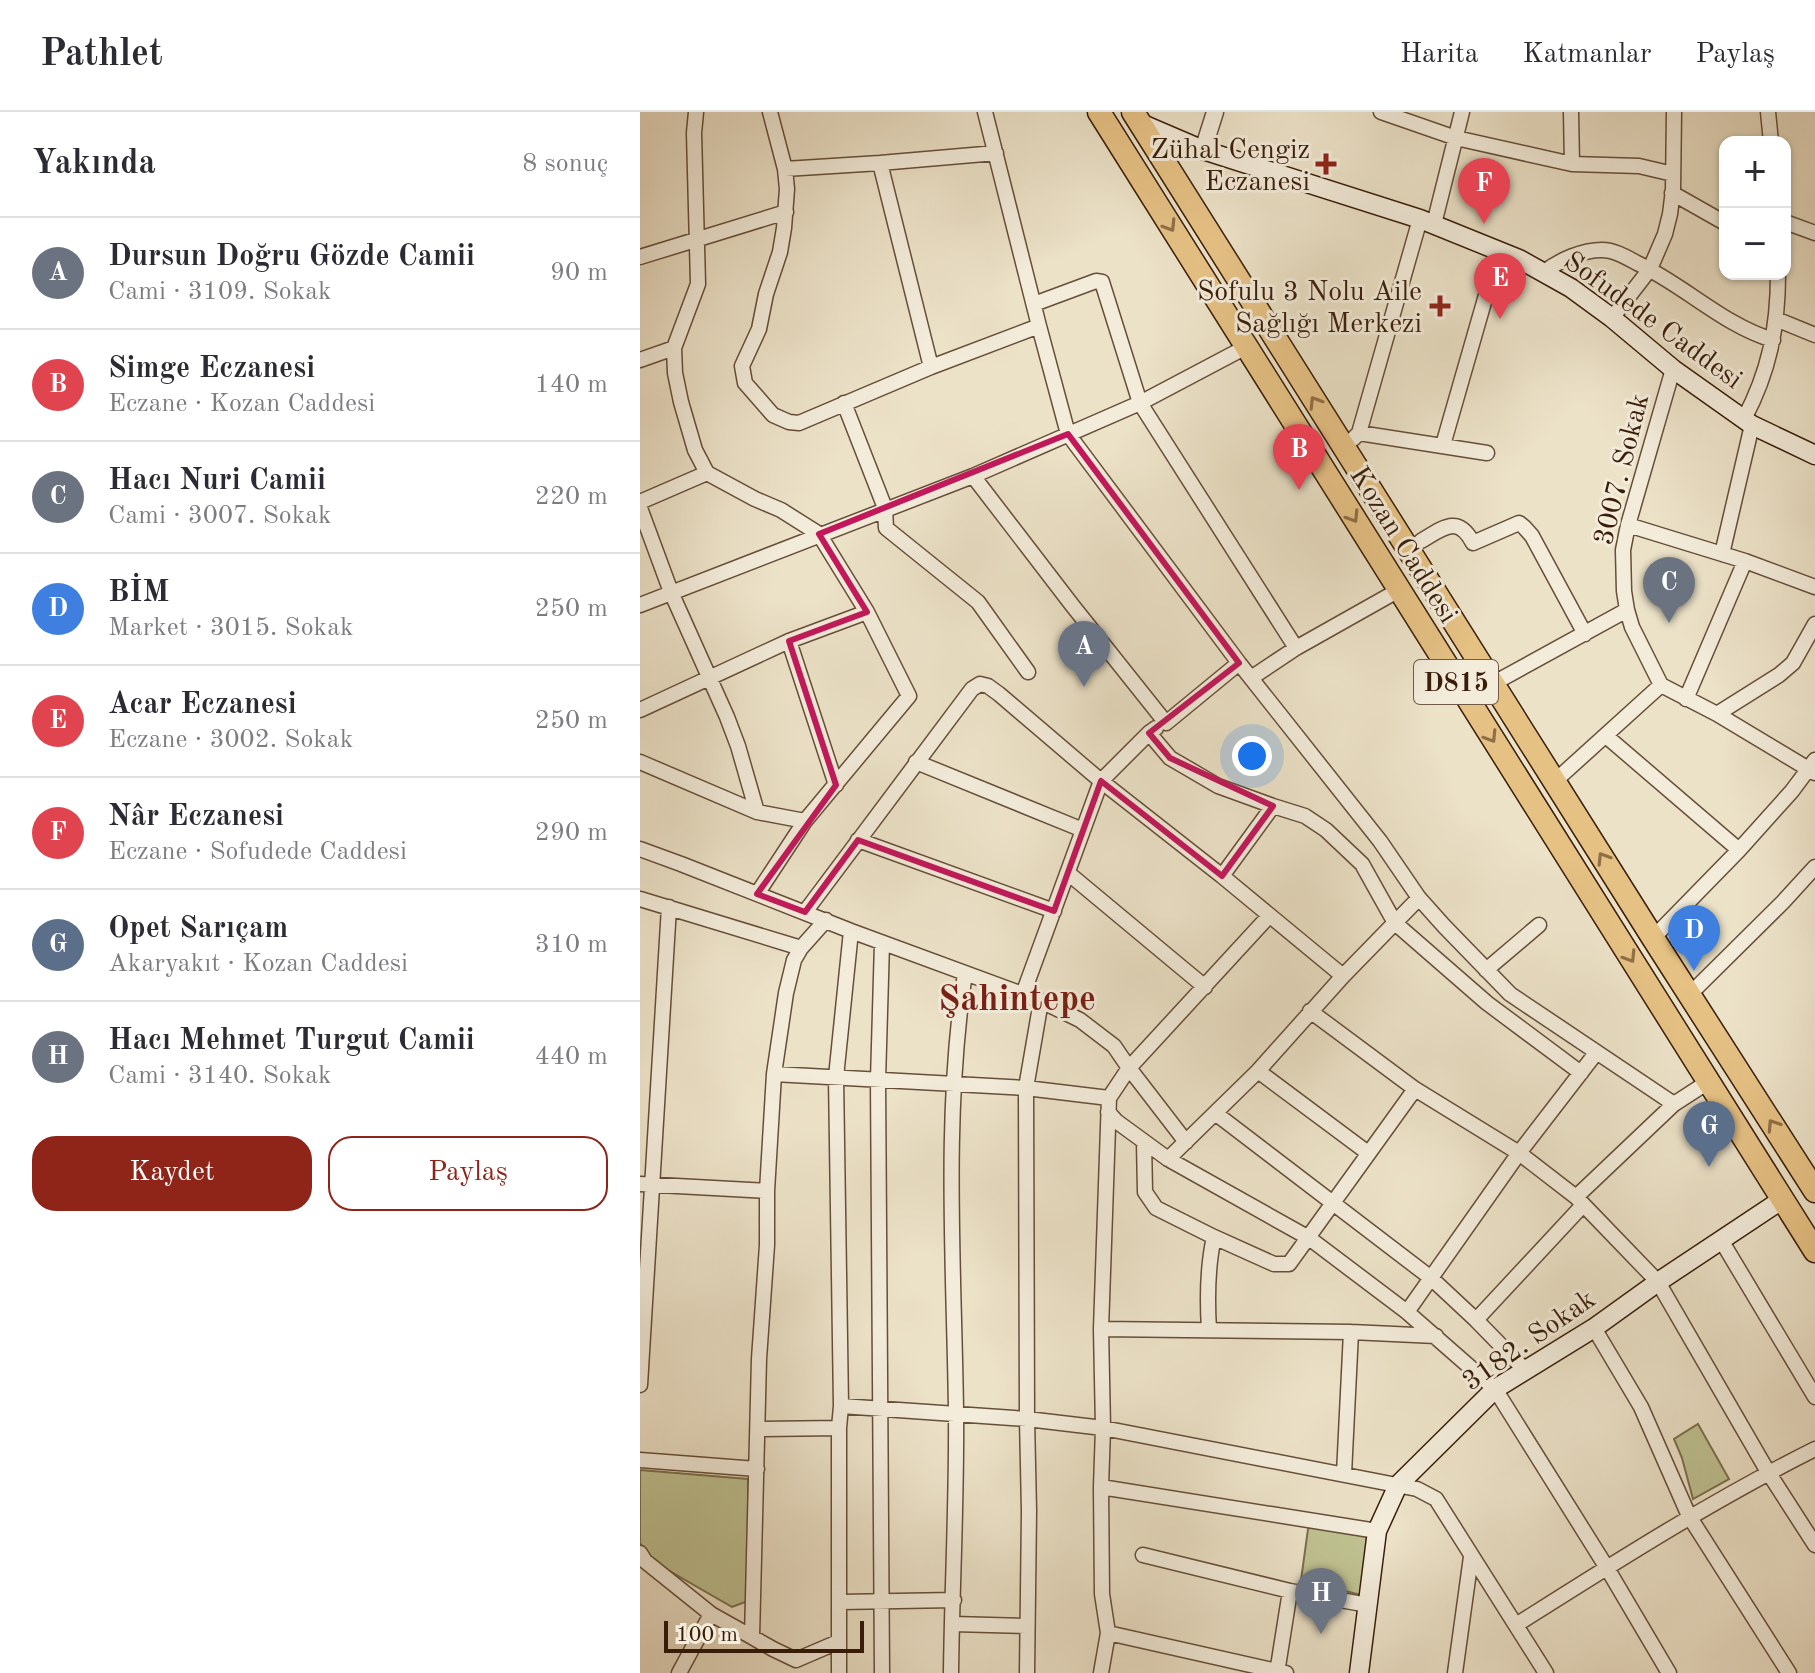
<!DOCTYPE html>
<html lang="tr">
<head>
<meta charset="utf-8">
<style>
	body { margin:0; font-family:"Old Standard TT",serif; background:#f7f7f7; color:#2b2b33 }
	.controls { position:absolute; right:24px; top:24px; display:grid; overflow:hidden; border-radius:16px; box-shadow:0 2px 6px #0004 }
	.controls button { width:72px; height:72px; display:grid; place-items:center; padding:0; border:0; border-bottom:2px solid #e1e1e2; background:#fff; color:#2b2b33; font:40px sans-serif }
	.scale { position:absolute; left:24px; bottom:20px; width:200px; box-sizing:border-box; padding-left:8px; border:4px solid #391d09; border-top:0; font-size:22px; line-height:28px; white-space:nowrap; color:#391d09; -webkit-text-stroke:6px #f3ecdb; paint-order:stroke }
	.you { position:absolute; left:612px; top:644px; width:28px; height:28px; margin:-20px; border:6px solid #fff; border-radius:50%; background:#1a73e8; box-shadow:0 0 0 12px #1a73e833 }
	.badge { display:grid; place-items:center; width:52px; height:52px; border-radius:50%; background:#8f2418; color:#fff; font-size:26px; font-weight:700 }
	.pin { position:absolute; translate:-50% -66px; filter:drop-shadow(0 2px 4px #0008) }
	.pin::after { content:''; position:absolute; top:42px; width:28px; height:24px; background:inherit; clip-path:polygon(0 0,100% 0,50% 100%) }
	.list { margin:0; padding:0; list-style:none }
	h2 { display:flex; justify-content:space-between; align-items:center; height:104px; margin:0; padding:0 32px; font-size:34px }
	h2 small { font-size:26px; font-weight:400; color:#7c7c81 }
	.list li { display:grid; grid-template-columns:52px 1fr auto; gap:24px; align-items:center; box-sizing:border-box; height:112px; padding:0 32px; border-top:2px solid #e1e1e2 }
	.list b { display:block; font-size:30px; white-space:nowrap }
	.list p { margin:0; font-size:26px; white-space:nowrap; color:#7c7c81 }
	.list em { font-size:26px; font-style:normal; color:#7c7c81 }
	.actions { display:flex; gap:16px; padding:24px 32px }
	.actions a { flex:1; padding:18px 0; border:2px solid #8f2418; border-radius:24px; text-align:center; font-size:28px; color:#8f2418 }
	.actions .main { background:#8f2418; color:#fff }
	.map { position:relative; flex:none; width:1175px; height:1561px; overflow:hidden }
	header { display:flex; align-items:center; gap:48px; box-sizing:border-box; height:112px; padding:0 40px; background:#fff; border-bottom:2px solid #e1e1e2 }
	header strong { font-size:38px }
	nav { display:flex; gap:44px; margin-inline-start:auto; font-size:28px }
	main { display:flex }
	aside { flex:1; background:#fff }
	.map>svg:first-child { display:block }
</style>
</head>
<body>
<header>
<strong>Pathlet</strong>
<nav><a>Harita</a><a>Katmanlar</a><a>Paylaş</a></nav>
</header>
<main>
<aside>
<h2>Yakında<small>8 sonuç</small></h2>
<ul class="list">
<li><span class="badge" style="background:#6b7280">A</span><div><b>Dursun Doğru Gözde Camii</b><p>Cami · 3109. Sokak</p></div><em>90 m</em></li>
<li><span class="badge" style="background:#e0444e">B</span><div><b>Simge Eczanesi</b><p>Eczane · Kozan Caddesi</p></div><em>140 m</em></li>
<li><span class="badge" style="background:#6b7280">C</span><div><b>Hacı Nuri Camii</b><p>Cami · 3007. Sokak</p></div><em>220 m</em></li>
<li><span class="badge" style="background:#3f7fe0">D</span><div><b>BİM</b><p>Market · 3015. Sokak</p></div><em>250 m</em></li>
<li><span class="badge" style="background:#e0444e">E</span><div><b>Acar Eczanesi</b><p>Eczane · 3002. Sokak</p></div><em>250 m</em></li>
<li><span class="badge" style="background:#e0444e">F</span><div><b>Nâr Eczanesi</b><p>Eczane · Sofudede Caddesi</p></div><em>290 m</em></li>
<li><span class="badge" style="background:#5c6f8a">G</span><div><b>Opet Sarıçam</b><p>Akaryakıt · Kozan Caddesi</p></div><em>310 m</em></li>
<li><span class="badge" style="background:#6b7280">H</span><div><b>Hacı Mehmet Turgut Camii</b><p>Cami · 3140. Sokak</p></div><em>440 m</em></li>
</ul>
<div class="actions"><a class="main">Kaydet</a><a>Paylaş</a></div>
</aside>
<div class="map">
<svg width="1175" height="1561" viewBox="0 0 1175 1561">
	<rect width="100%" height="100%" fill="#ece2c8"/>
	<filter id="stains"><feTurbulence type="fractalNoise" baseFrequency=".0025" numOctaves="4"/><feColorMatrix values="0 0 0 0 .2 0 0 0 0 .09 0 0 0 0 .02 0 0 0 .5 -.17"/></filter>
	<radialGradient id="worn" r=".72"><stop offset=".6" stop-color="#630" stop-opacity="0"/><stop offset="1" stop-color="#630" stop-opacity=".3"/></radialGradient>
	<path fill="#bfc191" stroke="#7c6f4d" stroke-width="2" d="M1058,1312L1089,1367L1053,1387L1042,1346L1034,1327Z
		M0,1358L108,1367V1489L92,1495L14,1450L0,1431Z
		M674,1413L729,1425L721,1483L661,1468L668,1417Z"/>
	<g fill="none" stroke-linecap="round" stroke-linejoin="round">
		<defs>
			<path id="minor" d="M56,0L54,21L58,172L34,236L35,261L41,290L55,338L67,361L115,387L141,398L179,422L227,500L269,584L165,709L117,782
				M130,0L145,57L147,77L144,116L140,140L126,182L119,217L102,254L105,271L133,303L149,310L159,311L291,255L399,214
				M345,0L399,214L428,322L599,551L740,729L779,786L804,814L870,882L1034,992
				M741,0L816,26L932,52L999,54L1033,62
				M931,0L932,52
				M1128,0L1131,30
				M240,51L291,255
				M145,57L240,51L356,41
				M1032,81L1085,111
				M1145,110L1175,121
				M794,112L822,0
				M0,145L146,100
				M904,160C920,148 942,138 962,138C974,138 986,145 997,151C1044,173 1083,213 1133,228
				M394,192L456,169L462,170L500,291L656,536
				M972,206L1010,157L1025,122L1030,102L1033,78L1034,0
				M1136,207L1175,223
				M0,248L34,236
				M1033,257L988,413L983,438L984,479L987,498L992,515L1021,573L1077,602L1175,661
				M204,291L245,396L246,416L338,490L388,560
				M1104,307C1129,260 1138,216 1138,162
				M719,321L780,107
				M713,327L719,321L847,341
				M803,333L859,138
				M333,364L432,493L526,611L599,551
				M0,390L67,361
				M0,396L31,480L87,605L98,634L117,700
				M988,413L1105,449L1175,475
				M781,429C803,416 818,402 833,431L879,411L884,415L892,424L945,522
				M1082,442L1112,313
				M0,493L333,364L500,291L606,235
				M149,529L196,673
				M611,566L656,536L759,478
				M854,571L987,498
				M1046,587L1105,449
				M0,598L149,529L227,500
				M1077,602L1139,563L1153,551L1175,512
				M509,621L530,646L578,674L633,694L665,704L686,718L722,752L755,811L847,891L941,961
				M966,624L1099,738
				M0,650L117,700L165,709
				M276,650L443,718
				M915,669L1021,573
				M218,728L414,799
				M0,737L41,752L211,819L401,889L440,908L474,934L489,956L546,1030
				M428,761L565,875
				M582,764L633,694
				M0,787L161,836
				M165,800L332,577L340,572L348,574L359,582L461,669L582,764L703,864
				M629,804L489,956L469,986L461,1217L463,1316L461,1375L462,1482L468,1521L646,1561
				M186,808L161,836L154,848L146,881L134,962L127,1079V1133L119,1247L112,1525L133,1537L156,1548L198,1530
				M1013,826L1099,738L1152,679L1175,648
				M242,831L238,968L242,1561
				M846,858L899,813
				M383,882L461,669L509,621L516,616
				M1049,883L1143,790L1175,755
				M670,899L775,977L879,1041L936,1085L1018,1170L1128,1360L1175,1433
				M618,959L728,1041
				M134,962L386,976L469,986
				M468,1000L476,1009L528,1047L669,1126L767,1200L855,1277L967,1456L1029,1561
				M575,1001L791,1166L836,1208L885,1258
				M504,1030L505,1080L516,1096L574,1125L634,1152H649L775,977
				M528,1047L618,959L703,864L779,786
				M0,1072L127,1079
				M936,1085L1034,992L1068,970
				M1081,1128L1175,1285
				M767,1200L879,1041L956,941
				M836,1208L943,1093
				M954,1216L1001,1295L1049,1404L1149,1561
				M461,1217L711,1220L796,1224
				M569,1218C567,1186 567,1156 574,1125
				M0,1273L29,795
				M201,1294L387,1307L463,1316L777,1377L796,1387L906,1561
				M118,1317L199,1316
				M0,1348L117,1357
				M704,1362L711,1220
				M461,1375L737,1419
				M0,1441L5,1449L71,1502L112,1525
				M503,1443L650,1479L728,1493
				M200,1490L314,1488
				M313,1512L387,1514
				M876,1513C974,1451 1071,1389 1175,1337
				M39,1561L71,1502
				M199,1561V1316L201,1294L196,965L211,819
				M311,1561C312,1474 317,1386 316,1299C314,1152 303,1006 325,861
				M387,1561L389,1399L387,1307L386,976L401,889
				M461,1561L468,1521
				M637,1561L650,1479
				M815,1561L831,1445"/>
			<path id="tertiary" d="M563,38L575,0"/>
			<path id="secondary" d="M500,11L563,38L780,107L879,147L931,176L972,206L1033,257L1112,313L1175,343
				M719,1561L737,1419L758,1373L855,1277L954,1216L1018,1170L1143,1087"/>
			<path id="trunk" d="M459,0L1175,1139
				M493,0L1013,826L1175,1079"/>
		</defs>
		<use href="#minor" stroke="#664e39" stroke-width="17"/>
		<use href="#tertiary" stroke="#664e39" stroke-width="19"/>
		<use href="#secondary" stroke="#391d09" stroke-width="21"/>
		<use href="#trunk" stroke="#391d09" stroke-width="25"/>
		<use href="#minor" stroke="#f3ecdb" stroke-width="14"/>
		<use href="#tertiary" stroke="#f3ecdb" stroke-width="16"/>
		<use href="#secondary" stroke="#f3ecdb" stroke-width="18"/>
		<use href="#trunk" stroke="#e6c184" stroke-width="22"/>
	</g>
	<defs><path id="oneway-chevron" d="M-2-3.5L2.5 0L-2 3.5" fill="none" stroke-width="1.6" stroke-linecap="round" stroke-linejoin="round" transform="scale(2)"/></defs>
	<g stroke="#906f46">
		<use href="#oneway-chevron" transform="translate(530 114) rotate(58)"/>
		<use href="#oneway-chevron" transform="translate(675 290) rotate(-122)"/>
		<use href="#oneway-chevron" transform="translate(713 405) rotate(58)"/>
		<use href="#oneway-chevron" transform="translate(851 625) rotate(58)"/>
		<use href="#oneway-chevron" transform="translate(963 746) rotate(-122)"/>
		<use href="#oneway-chevron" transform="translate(990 845) rotate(58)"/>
		<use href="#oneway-chevron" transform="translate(1133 1013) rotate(-123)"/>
	</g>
	<path fill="none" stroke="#c2185b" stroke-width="6" stroke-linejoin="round" d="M428,322L599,551L509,621L530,646L633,694L582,764L461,669L414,799L218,728L165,800L117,782L196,673L149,529L227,500L179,422Z"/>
	<g fill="#8f2418" stroke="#f3ecdb" stroke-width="3">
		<path d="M682 40h8v8h8v8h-8v8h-8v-8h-8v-8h8z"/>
		<path d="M796 182h8v8h8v8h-8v8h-8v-8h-8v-8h8z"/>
	</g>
	<g text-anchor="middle" stroke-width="6" stroke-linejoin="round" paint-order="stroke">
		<rect fill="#f3ecdb" stroke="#715b48" stroke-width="2" x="774" y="548" width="84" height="44" rx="6"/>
		<g font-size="26" font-weight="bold" fill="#391d09">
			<text x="816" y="579">D815</text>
		</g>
		<g font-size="28" fill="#391d09" stroke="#f3ecdb" text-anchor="end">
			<text x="670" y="46">Zühal Cengiz<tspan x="670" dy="32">Eczanesi</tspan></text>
			<text x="782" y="188">Sofulu 3 Nolu Aile<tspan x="782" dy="32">Sağlığı Merkezi</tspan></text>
		</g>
		<g font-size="28" fill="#391d09" stroke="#f3ecdb">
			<text transform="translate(1014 207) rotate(36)" y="10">Sofudede Caddesi</text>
			<text transform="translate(980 357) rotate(-76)" y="10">3007. Sokak</text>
			<text transform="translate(765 432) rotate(58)" y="10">Kozan Caddesi</text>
			<text transform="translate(888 1227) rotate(-35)" y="10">3182. Sokak</text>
		</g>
		<g font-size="36" font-weight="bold" fill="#7a1f14" stroke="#f3ecdb">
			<text x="377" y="898">Şahintepe</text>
		</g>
	</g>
	<rect width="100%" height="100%" filter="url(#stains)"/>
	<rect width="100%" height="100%" fill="url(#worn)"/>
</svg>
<div class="controls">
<button>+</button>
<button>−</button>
</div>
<div class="scale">100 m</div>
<div class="you"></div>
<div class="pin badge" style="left:444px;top:575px;background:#6b7280">A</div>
<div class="pin badge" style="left:659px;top:378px;background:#e0444e">B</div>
<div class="pin badge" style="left:1029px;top:511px;background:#6b7280">C</div>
<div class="pin badge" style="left:1054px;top:859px;background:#3f7fe0">D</div>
<div class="pin badge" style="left:860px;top:207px;background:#e0444e">E</div>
<div class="pin badge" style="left:844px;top:112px;background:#e0444e">F</div>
<div class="pin badge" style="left:1069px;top:1055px;background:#5c6f8a">G</div>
<div class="pin badge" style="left:681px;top:1522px;background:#6b7280">H</div>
</div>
</main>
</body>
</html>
